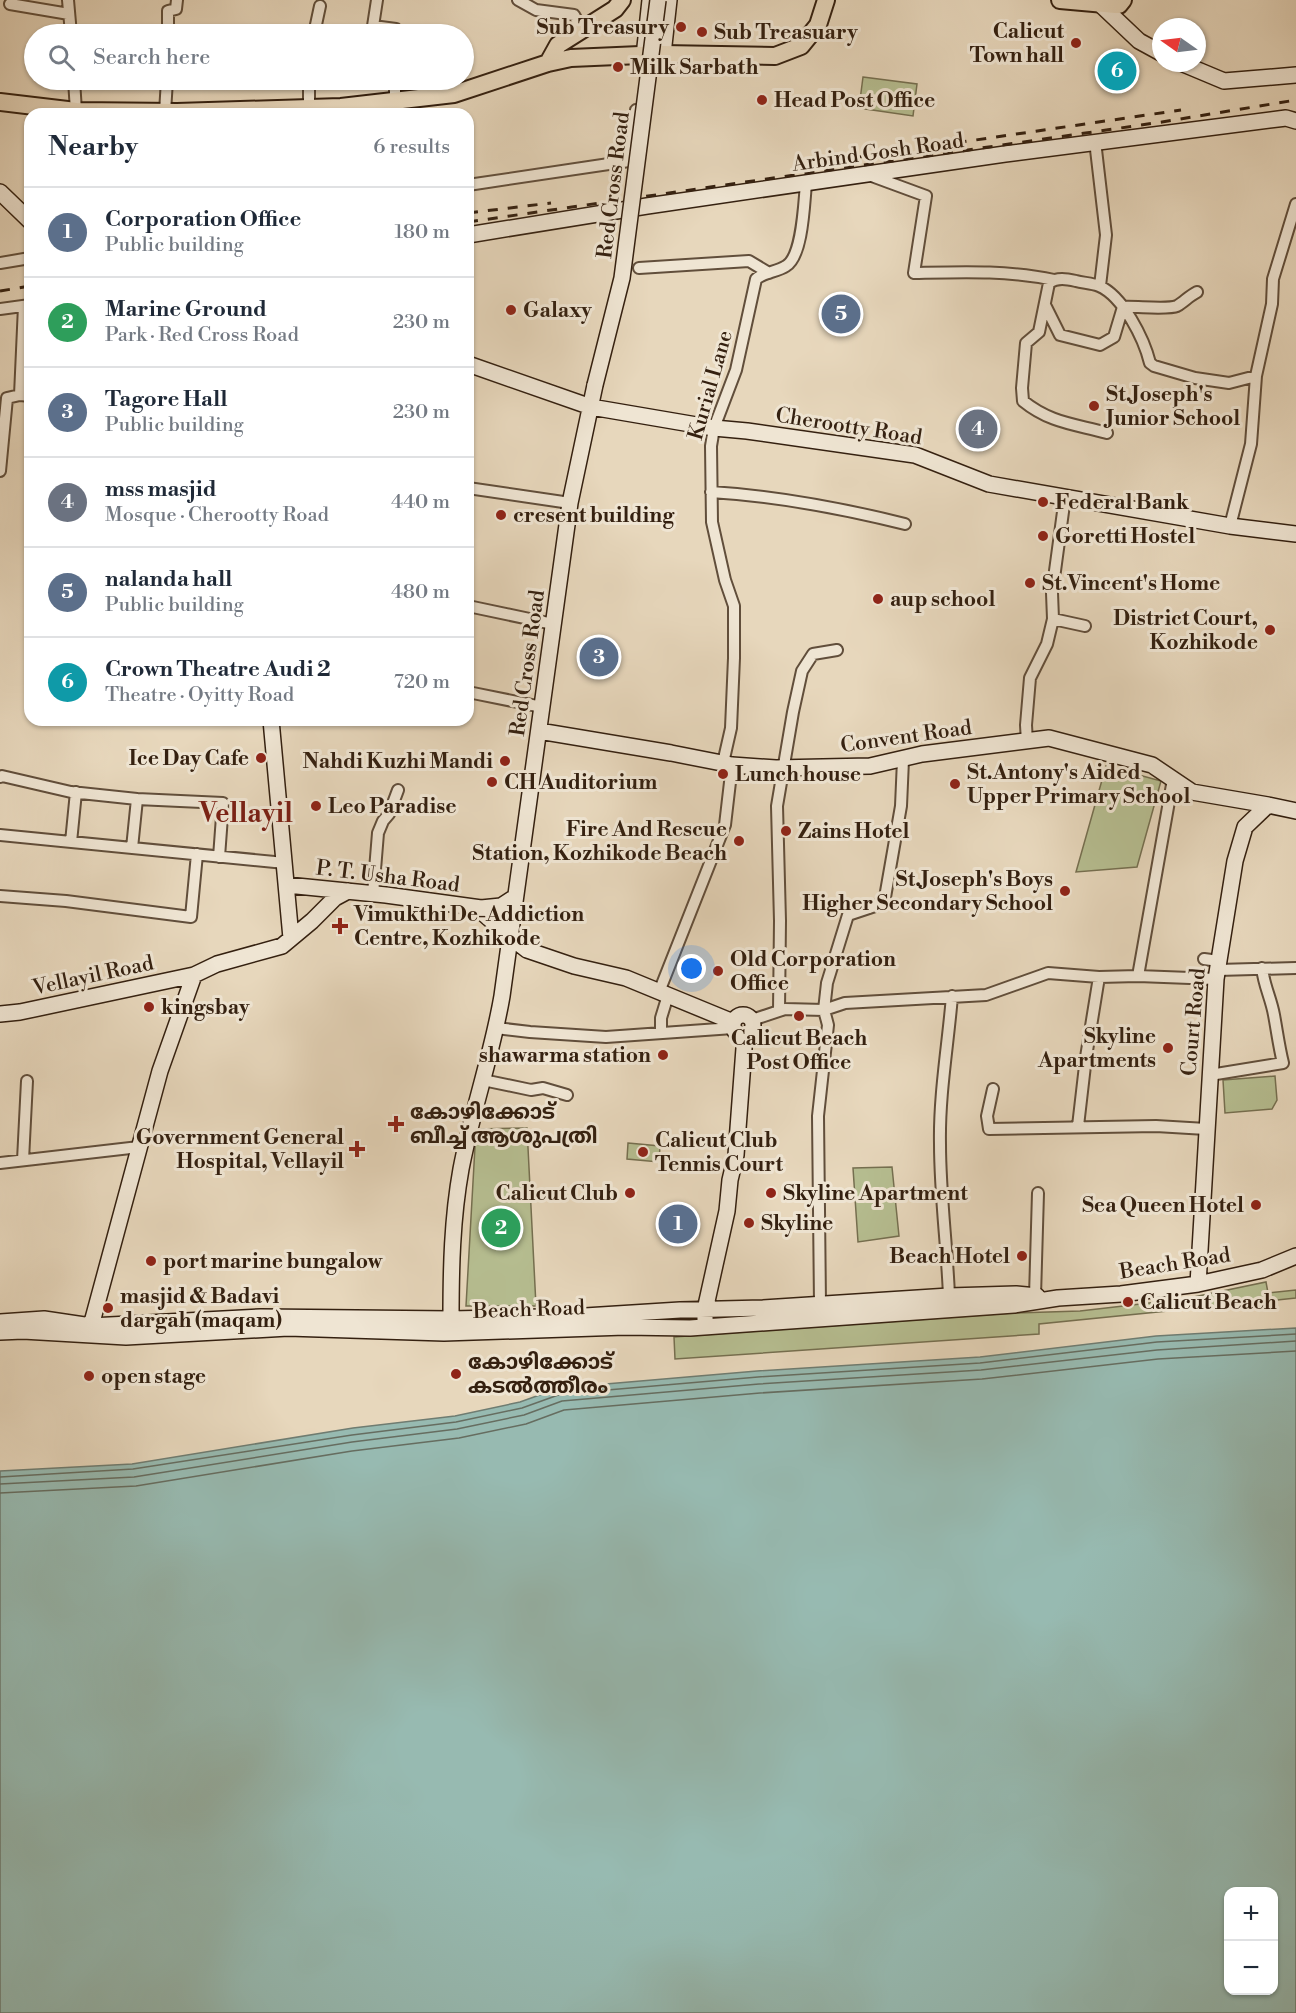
<!DOCTYPE html>
<html lang="en">
<head>
<meta charset="utf-8">
<style>
	body { margin:0; font-family:"Libre Bodoni","Noto Sans Malayalam",serif; background:#f6f6f7; color:#1f2937 }
	.controls { position:absolute; right:18px; bottom:18px; display:grid; overflow:hidden; border-radius:12px; box-shadow:0 2px 4px #0004 }
	.controls button { width:54px; height:54px; display:grid; place-items:center; padding:0; border:0; border-bottom:2px solid #e0e1e3; background:#fff; color:#1f2937; font:30px sans-serif }
	.compass { position:absolute; left:1152px; top:18px; width:54px; height:54px; border-radius:50%; background:#fff; box-shadow:0 2px 4px #0004; rotate:284deg }
	.you { position:absolute; left:692px; top:969px; width:21px; height:21px; margin:-15px; border:4px solid #fff; border-radius:50%; background:#1a73e8; box-shadow:0 0 0 9px #1a73e833 }
	.badge { display:grid; place-items:center; width:39px; height:39px; border-radius:50%; background:#db2777; color:#fff; font-size:20px; font-weight:700 }
	.pin { position:absolute; translate:-50% -50%; border:3px solid #fff; box-shadow:0 2px 6px #0006 }
	.list { margin:0; padding:0; list-style:none }
	h2 { display:flex; justify-content:space-between; align-items:center; height:78px; margin:0; padding:0 24px; font-size:26px }
	h2 small { font-size:20px; font-weight:400; color:#747a83 }
	.list li { display:grid; grid-template-columns:39px 1fr auto; gap:18px; align-items:center; box-sizing:border-box; height:90px; padding:0 24px; border-top:2px solid #e0e1e3 }
	.list b { display:block; font-size:22px; white-space:nowrap }
	.list p { margin:0; font-size:20px; white-space:nowrap; color:#747a83 }
	.list em { font-size:20px; font-style:normal; color:#747a83 }
	.icon { flex:none; width:33px; height:33px; fill:none; stroke:currentColor; stroke-width:2; stroke-linecap:round; stroke-linejoin:round }
	.map { position:relative; flex:none; width:1296px; height:2013px; overflow:hidden }
	.search { position:absolute; background:#fff; box-shadow:0 2px 4px #0004; left:24px; top:24px; width:450px; height:66px; display:flex; align-items:center; gap:15px; box-sizing:border-box; padding:0 21px; border-radius:33px; color:#747a83; font-size:22px }
	.panel { position:absolute; background:#fff; box-shadow:0 2px 4px #0004; left:24px; top:108px; width:450px; height:618px; border-radius:18px }
	.map>svg:first-child { display:block }
</style>
</head>
<body>
<div class="map">
<svg width="1296" height="2013" viewBox="0 0 1296 2013">
	<rect width="100%" height="100%" fill="#e7d7bc"/>
	<filter id="stains"><feTurbulence type="fractalNoise" baseFrequency=".00333" numOctaves="4"/><feColorMatrix values="0 0 0 0 .2 0 0 0 0 .09 0 0 0 0 .02 0 0 0 .5 -.17"/></filter>
	<radialGradient id="worn" r=".72"><stop offset=".6" stop-color="#630" stop-opacity="0"/><stop offset="1" stop-color="#630" stop-opacity=".3"/></radialGradient>
	<path fill="#b6be91" stroke="#756f50" stroke-width="1.5" d="M863,77L917,84L913,116L859,108Z
		M1106,766L1161,781L1137,867L1076,872Z
		M1275,1076L1277,1100L1272,1109L1225,1113L1223,1080Z
		M527,1128L536,1306H466L476,1129Z
		M628,1143L660,1146L659,1162L627,1159Z
		M892,1167L899,1236L858,1242L853,1168Z
		M1266,1282L1268,1293L1296,1290V1298L1039,1324V1334L675,1359L674,1337L1012,1313L1080,1311L1184,1299Z"/>
	<path fill="#97bab1" stroke="#6f7c71" stroke-width="1.5" fill-rule="evenodd" d="M1296,1328V2013H0V1471L132,1464L353,1428L455,1416L520,1402L559,1388L757,1371L980,1357L1156,1336ZM1228,1892H1274V1990H1228Z"/>
	<g fill="none" stroke-linecap="round" stroke-linejoin="round">
		<path stroke="#666d60" stroke-width="1.5" d="M0,1477L133,1469L352,1435L456,1422L522,1408L561,1394L758,1377L980,1363L1157,1342L1296,1334
			M0,1484L134,1477L352,1442L457,1429L524,1415L562,1401L759,1384L981,1370L1157,1350L1296,1341
			M0,1493L136,1486L352,1451L459,1438L526,1424L564,1410L760,1393L982,1379L1158,1359L1296,1351"/>
		<defs>
			<path id="street" d="M68,0L71,34
				M377,0L373,26L396,29V34
				M518,0L536,10L574,15L582,29
				M10,4L69,14
				M168,34V11L176,9L177,0
				M314,34L320,6
				M74,80L76,111
				M395,101V80
				M309,108V80
				M165,112L167,80
				M1095,141L1106,235L1100,286
				M869,175L926,196L914,273C961,272 1008,270 1054,280
				M468,185L629,161L636,110
				M0,263L30,258
				M639,268L749,261L769,273
				M1045,305L1060,335L1100,345L1114,337L1123,307C1135,306 1168,310 1177,306C1184,302 1189,296 1197,292
				M0,309L30,305
				M20,395L24,306
				M1107,433C1075,424 1050,423 1023,401L1022,388L1026,343L1039,332L1049,283C1057,277 1067,279 1076,281C1083,283 1092,283 1099,286C1123,296 1144,339 1150,363L1154,366L1195,378L1229,383L1256,376
				M0,471L7,398L20,395L30,396
				M468,488L570,503
				M711,492C777,496 841,508 905,524
				M1230,526L1251,444L1256,376L1272,304L1273,279L1296,204
				M468,606L553,624
				M1053,619L1085,626
				M468,692L542,707
				M1027,742L1026,725L1030,678L1047,644L1053,619L1052,593L1065,497
				M723,763L731,728L734,658V606L725,580L712,522L711,446L714,428L736,370L756,279C764,272 777,272 786,266C803,256 804,202 806,184
				M0,777L2,776L71,792L137,799L132,848
				M137,799L223,803L219,857
				M0,835L285,863
				M71,842L76,792
				M373,894L378,833L383,821L389,814L398,790
				M0,896L66,901L191,917L197,854
				M1204,959L1219,961
				M1218,970L1296,968
				M1138,976L1173,779
				M659,992L725,825L732,765
				M779,1010L780,921L777,806L793,712L802,671L813,654L837,650
				M752,1020L785,1009L824,1010L845,1003L986,995L1048,973L1099,977L1138,976L1216,979
				M496,1028L530,1032L606,1037L733,1028
				M661,1033V1018L668,995
				M1210,1075L1283,1063C1279,1047 1277,1031 1274,1015C1271,998 1264,986 1262,968
				M483,1080L531,1090L543,1088L567,1095
				M993,1089L987,1116L989,1129L1156,1126L1206,1129
				M1078,1126L1086,1057L1099,977
				M23,1160L27,1081
				M0,1163L139,1147
				M949,1296C947,1245 940,1195 940,1144C939,1095 948,1045 952,996
				M1035,1296L1038,1193
				M820,1304L818,1116L828,1025L824,1010L827,983L848,915L884,903L901,806L903,760"/>
			<path id="secondary" d="M1101,5L1139,41L1161,53
				M645,47L650,0
				M663,54L669,0
				M1181,63L1224,81L1296,75
				M0,192L30,221
				M468,235L647,206L1005,154L1286,118L1296,121
				M468,364L591,407L714,428L747,431L915,455L989,484L1230,526L1296,534
				M271,720L291,938
				M539,731L671,753L732,765L776,768L870,766L922,754L1049,738L1152,765L1192,792L1268,805
				M287,885L386,895L481,908L484,914L509,936L527,950L574,966L626,978L733,1022
				M481,908L501,906L515,897
				M0,1014L20,1012L194,975
				M733 1025a10 10 0 1 1 20 0a10 10 0 1 1-20 0Z
				M1198,1284L1216,979L1235,861L1245,827L1268,805L1296,811
				M705,1320V1310L727,1211L730,1180L736,1155L745,1035
				M0,1322L44,1319L91,1326L261,1317L451,1319L585,1316L680,1310L763,1308L949,1296L1016,1294L1037,1296
				M91,1326L160,1071L194,975L217,964L282,946L312,921L335,898L348,891
				M453,1330L451,1319C451,1269 452,1219 461,1169C472,1111 492,1055 502,996L570,503L595,385
				M0,1332L23,1331L126,1337L288,1328L444,1333L625,1327L690,1328L1014,1305L1058,1298L1121,1294L1198,1284L1262,1270L1296,1256"/>
			<path id="primary" d="M1060,0L1116,5H1119L1123,0
				M548,63L558,45L615,9L622,0
				M0,102L76,111L177,112L341,107L454,94L548,63L571,58L663,54L775,56L801,46L818,25L826,0"/>
		</defs>
		<use href="#street" stroke="#614e3b" stroke-width="14"/>
		<use href="#secondary" stroke="#342010" stroke-width="18"/>
		<use href="#primary" stroke="#342010" stroke-width="20"/>
		<use href="#street" stroke="#efe5d3" stroke-width="10"/>
		<use href="#secondary" stroke="#efe5d3" stroke-width="15"/>
		<use href="#primary" stroke="#e7d7bc" stroke-width="16"/>
		<path stroke="#342010" stroke-width="3" stroke-dasharray="10 10" stroke-linecap="butt" d="M818,163L1181,110
			M468,213L551,203
			M468,222L1162,122L1296,100
			M0,291L30,286"/>
		<defs>
			<path id="secondary-bridge" d="M595,385L622,278L658,0"/>
		</defs>
		<use href="#secondary-bridge" stroke="#342010" stroke-width="18" stroke-linecap="butt"/>
		<use href="#secondary-bridge" stroke="#efe5d3" stroke-width="15"/>
	</g>
	<g fill="#8f2418" stroke="#efe5d3" stroke-width="2">
		<circle cx="681" cy="27" r="6"/>
		<circle cx="702" cy="32" r="6"/>
		<circle cx="1076" cy="43" r="6"/>
		<circle cx="618" cy="67" r="6"/>
		<circle cx="762" cy="100" r="6"/>
		<circle cx="511" cy="310" r="6"/>
		<circle cx="1094" cy="406" r="6"/>
		<circle cx="1043" cy="502" r="6"/>
		<circle cx="501" cy="515" r="6"/>
		<circle cx="1043" cy="536" r="6"/>
		<circle cx="1030" cy="583" r="6"/>
		<circle cx="878" cy="599" r="6"/>
		<circle cx="1270" cy="630" r="6"/>
		<circle cx="261" cy="758" r="6"/>
		<circle cx="505" cy="761" r="6"/>
		<circle cx="723" cy="774" r="6"/>
		<circle cx="492" cy="782" r="6"/>
		<circle cx="955" cy="784" r="6"/>
		<circle cx="316" cy="806" r="6"/>
		<circle cx="786" cy="831" r="6"/>
		<circle cx="739" cy="841" r="6"/>
		<circle cx="1065" cy="891" r="6"/>
		<path d="M337 917h6v6h6v6h-6v6h-6v-6h-6v-6h6z"/>
		<circle cx="718" cy="971" r="6"/>
		<circle cx="149" cy="1007" r="6"/>
		<circle cx="799" cy="1016" r="6"/>
		<circle cx="1168" cy="1048" r="6"/>
		<circle cx="663" cy="1055" r="6"/>
		<path d="M393 1115h6v6h6v6h-6v6h-6v-6h-6v-6h6z"/>
		<path d="M354 1140h6v6h6v6h-6v6h-6v-6h-6v-6h6z"/>
		<circle cx="643" cy="1152" r="6"/>
		<circle cx="630" cy="1193" r="6"/>
		<circle cx="771" cy="1193" r="6"/>
		<circle cx="1256" cy="1205" r="6"/>
		<circle cx="749" cy="1223" r="6"/>
		<circle cx="1022" cy="1256" r="6"/>
		<circle cx="151" cy="1261" r="6"/>
		<circle cx="1128" cy="1302" r="6"/>
		<circle cx="108" cy="1308" r="6"/>
		<circle cx="456" cy="1374" r="6"/>
		<circle cx="89" cy="1376" r="6"/>
	</g>
	<g text-anchor="middle" stroke-width="6" stroke-linejoin="round" paint-order="stroke">
		<g font-size="21" font-weight="bold" fill="#342010" stroke="#efe5d3" text-anchor="start">
			<text x="669" y="34" text-anchor="end">Sub Treasury</text>
			<text x="1064" y="38" text-anchor="end">Calicut<tspan x="1064" dy="24">Town hall</tspan></text>
			<text x="714" y="39">Sub Treasuary</text>
			<text x="630" y="74">Milk Sarbath</text>
			<text x="774" y="107">Head Post Office</text>
			<text x="523" y="317">Galaxy</text>
			<text x="1106" y="401">St.Joseph's<tspan x="1106" dy="24">Junior School</tspan></text>
			<text x="1055" y="509">Federal Bank</text>
			<text x="513" y="522">cresent building</text>
			<text x="1055" y="543">Goretti Hostel</text>
			<text x="1042" y="590">St.Vincent's Home</text>
			<text x="890" y="606">aup school</text>
			<text x="1258" y="625" text-anchor="end">District Court,<tspan x="1258" dy="24">Kozhikode</tspan></text>
			<text x="249" y="765" text-anchor="end">Ice Day Cafe</text>
			<text x="493" y="768" text-anchor="end">Nahdi Kuzhi Mandi</text>
			<text x="967" y="779">St.Antony's Aided<tspan x="967" dy="24">Upper Primary School</tspan></text>
			<text x="735" y="781">Lunch house</text>
			<text x="504" y="789">CH Auditorium</text>
			<text x="328" y="813">Leo Paradise</text>
			<text x="727" y="836" text-anchor="end">Fire And Rescue<tspan x="727" dy="24">Station, Kozhikode Beach</tspan></text>
			<text x="798" y="838">Zains Hotel</text>
			<text x="1053" y="886" text-anchor="end">St.Joseph's Boys<tspan x="1053" dy="24">Higher Secondary School</tspan></text>
			<text x="354" y="921">Vimukthi De-Addiction<tspan x="354" dy="24">Centre, Kozhikode</tspan></text>
			<text x="730" y="966">Old Corporation<tspan x="730" dy="24">Office</tspan></text>
			<text x="161" y="1014">kingsbay</text>
			<text x="1156" y="1043" text-anchor="end">Skyline<tspan x="1156" dy="24">Apartments</tspan></text>
			<text x="799" y="1045" text-anchor="middle">Calicut Beach<tspan x="799" dy="24">Post Office</tspan></text>
			<text x="651" y="1062" text-anchor="end">shawarma station</text>
			<text x="410" y="1119">കോഴിക്കോട്<tspan x="410" dy="24">ബീച്ച് ആശുപത്രി</tspan></text>
			<text x="344" y="1144" text-anchor="end">Government General<tspan x="344" dy="24">Hospital, Vellayil</tspan></text>
			<text x="655" y="1147">Calicut Club<tspan x="655" dy="24">Tennis Court</tspan></text>
			<text x="618" y="1200" text-anchor="end">Calicut Club</text>
			<text x="783" y="1200">Skyline Apartment</text>
			<text x="1244" y="1212" text-anchor="end">Sea Queen Hotel</text>
			<text x="761" y="1230">Skyline</text>
			<text x="1010" y="1263" text-anchor="end">Beach Hotel</text>
			<text x="163" y="1268">port marine bungalow</text>
			<text x="120" y="1303">masjid &amp; Badavi<tspan x="120" dy="24">dargah (maqam)</tspan></text>
			<text x="1140" y="1309">Calicut Beach</text>
			<text x="468" y="1369">കോഴിക്കോട്<tspan x="468" dy="24">കടൽത്തീരം</tspan></text>
			<text x="101" y="1383">open stage</text>
		</g>
		<g font-size="21" fill="#342010" stroke="#efe5d3">
			<text transform="translate(878 152) rotate(-8)" y="7">Arbind Gosh Road</text>
			<text transform="translate(613 185) rotate(-83)" y="7">Red Cross Road</text>
			<text transform="translate(710 385) rotate(-74)" y="7">Kurial Lane</text>
			<text transform="translate(849 426) rotate(9)" y="7">Cherootty Road</text>
			<text transform="translate(527 663) rotate(-82)" y="7">Red Cross Road</text>
			<text transform="translate(906 736) rotate(-8)" y="7">Convent Road</text>
			<text transform="translate(388 876) rotate(7)" y="7">P. T. Usha Road</text>
			<text transform="translate(93 975) rotate(-12)" y="7">Vellayil Road</text>
			<text transform="translate(1193 1022) rotate(-85)" y="7">Court Road</text>
			<text transform="translate(1175 1263) rotate(-9)" y="7">Beach Road</text>
			<text transform="translate(529 1309) rotate(-2)" y="7">Beach Road</text>
		</g>
		<g font-size="27" font-weight="bold" fill="#7a1f14" stroke="#efe5d3">
			<text x="246" y="822">Vellayil</text>
		</g>
	</g>
	<rect width="100%" height="100%" filter="url(#stains)"/>
	<rect width="100%" height="100%" fill="url(#worn)"/>
</svg>
<div class="controls">
<button>+</button>
<button>−</button>
</div>
<svg class="compass" viewBox="-18 -18 36 36"><path d="M0-13l5 13h-10z" fill="#e53935"/><path d="M0 13l5-13h-10z" fill="#747a83"/></svg>
<div class="you"></div>
<div class="pin badge" style="left:678px;top:1224px;background:#5c6f8a">1</div>
<div class="pin badge" style="left:501px;top:1228px;background:#2e9e5b">2</div>
<div class="pin badge" style="left:599px;top:657px;background:#5c6f8a">3</div>
<div class="pin badge" style="left:978px;top:429px;background:#6b7280">4</div>
<div class="pin badge" style="left:841px;top:314px;background:#5c6f8a">5</div>
<div class="pin badge" style="left:1117px;top:71px;background:#0f9aa8">6</div>
<div class="search"><svg class="icon" aria-label="search" viewBox="0 0 24 24"><circle cx="10" cy="10" r="6"/><path d="M15 15l6 6"/></svg>Search here</div>
<section class="panel">
<h2>Nearby<small>6 results</small></h2>
<ul class="list">
<li><span class="badge" style="background:#5c6f8a">1</span><div><b>Corporation Office</b><p>Public building</p></div><em>180 m</em></li>
<li><span class="badge" style="background:#2e9e5b">2</span><div><b>Marine Ground</b><p>Park · Red Cross Road</p></div><em>230 m</em></li>
<li><span class="badge" style="background:#5c6f8a">3</span><div><b>Tagore Hall</b><p>Public building</p></div><em>230 m</em></li>
<li><span class="badge" style="background:#6b7280">4</span><div><b>mss masjid</b><p>Mosque · Cherootty Road</p></div><em>440 m</em></li>
<li><span class="badge" style="background:#5c6f8a">5</span><div><b>nalanda hall</b><p>Public building</p></div><em>480 m</em></li>
<li><span class="badge" style="background:#0f9aa8">6</span><div><b>Crown Theatre Audi 2</b><p>Theatre · Oyitty Road</p></div><em>720 m</em></li>
</ul>
</section>
</div>
</body>
</html>
